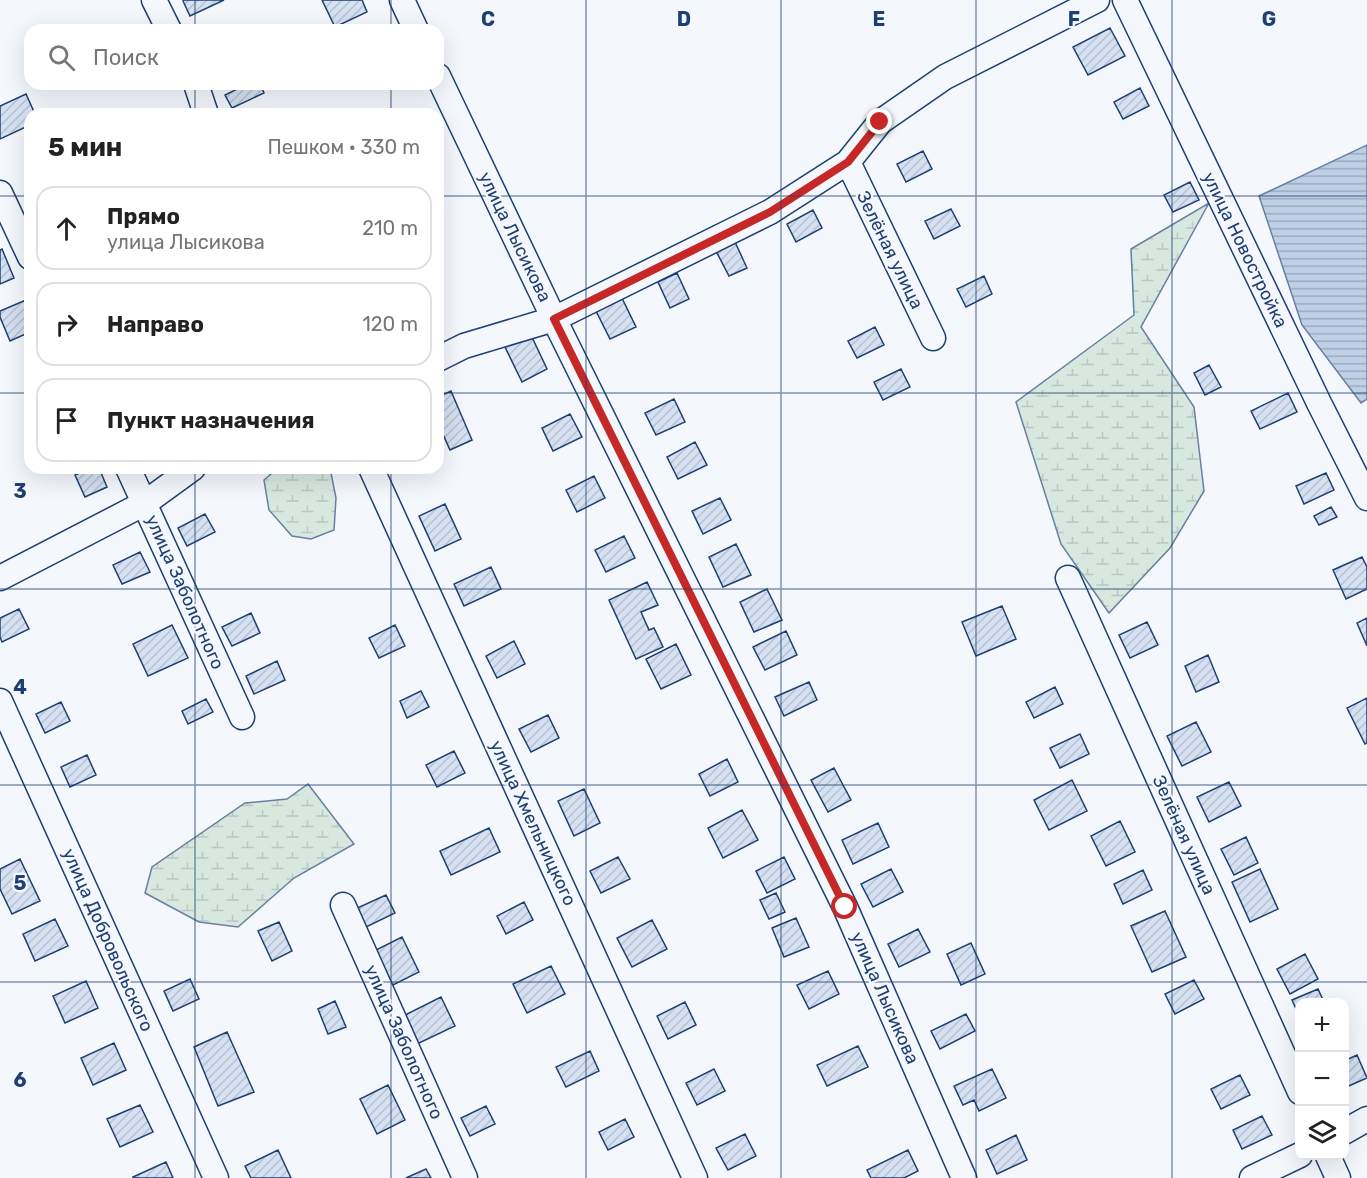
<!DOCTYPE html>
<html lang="ru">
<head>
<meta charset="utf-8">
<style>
	body { margin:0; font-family:Rubik,sans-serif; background:#f2f2f2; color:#222 }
	.controls { position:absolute; right:18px; bottom:18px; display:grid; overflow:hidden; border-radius:12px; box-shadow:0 6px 24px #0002 }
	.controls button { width:54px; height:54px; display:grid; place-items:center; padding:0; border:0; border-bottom:2px solid #e0e0e0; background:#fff; color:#222; font:30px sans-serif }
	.stop { position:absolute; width:18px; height:18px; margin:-14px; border:4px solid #c62828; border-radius:50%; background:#fff }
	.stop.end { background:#c62828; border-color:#fff; box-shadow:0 2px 6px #0008 }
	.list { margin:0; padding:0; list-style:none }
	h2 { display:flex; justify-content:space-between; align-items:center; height:78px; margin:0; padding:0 24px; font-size:26px }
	h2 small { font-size:20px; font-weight:400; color:#767676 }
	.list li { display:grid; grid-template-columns:39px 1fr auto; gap:18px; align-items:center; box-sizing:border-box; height:84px; margin:0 12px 12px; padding:0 12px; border:2px solid #e0e0e0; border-radius:18px }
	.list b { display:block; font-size:22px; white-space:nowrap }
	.list p { margin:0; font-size:20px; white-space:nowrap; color:#767676 }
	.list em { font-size:20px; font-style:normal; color:#767676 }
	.icon { flex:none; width:33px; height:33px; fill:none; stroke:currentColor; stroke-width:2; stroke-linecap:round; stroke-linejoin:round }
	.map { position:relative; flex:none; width:1367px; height:1178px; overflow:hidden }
	.search { position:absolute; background:#fff; box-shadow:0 6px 24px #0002; left:24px; top:24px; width:420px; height:66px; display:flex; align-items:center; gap:15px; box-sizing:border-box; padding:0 21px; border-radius:18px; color:#767676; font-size:22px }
	.panel { position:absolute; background:#fff; box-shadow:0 6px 24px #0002; left:24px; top:108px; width:420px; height:366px; border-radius:18px }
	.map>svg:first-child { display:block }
</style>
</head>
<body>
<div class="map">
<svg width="1367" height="1178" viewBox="0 0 1367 1178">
	<defs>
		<pattern id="wetland-marsh" width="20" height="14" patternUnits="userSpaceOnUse" patternTransform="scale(1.5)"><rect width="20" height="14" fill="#d7e8df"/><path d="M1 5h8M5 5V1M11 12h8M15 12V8" fill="none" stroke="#b8c8c3"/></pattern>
		<pattern id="water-rules" width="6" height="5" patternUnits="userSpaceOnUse" patternTransform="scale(1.5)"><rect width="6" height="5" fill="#bed0e5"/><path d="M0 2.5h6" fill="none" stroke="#9aaabe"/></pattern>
		<pattern id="building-hatch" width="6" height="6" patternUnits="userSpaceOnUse" patternTransform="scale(1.5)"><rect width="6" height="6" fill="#d5e0f0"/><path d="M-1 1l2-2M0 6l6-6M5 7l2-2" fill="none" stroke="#b6c1d1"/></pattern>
	</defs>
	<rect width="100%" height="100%" fill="#f4f7fb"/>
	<path fill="url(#wetland-marsh)" stroke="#687fa3" stroke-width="1.5" d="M1209,203L1141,327L1194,407L1204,491L1170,548L1109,613L1061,544L1016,402L1134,315L1131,249Z
		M278,468H330L336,498L334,530L311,539L292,536L269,510L264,480Z
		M308,784L354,844L294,878L238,927L199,922L145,893L152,867L245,803L287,799Z"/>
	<path fill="url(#water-rules)" stroke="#687fa3" stroke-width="1.5" d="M1367,145V399L1361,403L1302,325L1259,196Z"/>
	<path fill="url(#building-hatch)" stroke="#1d3f73" stroke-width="1.5" d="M184,0H224L190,16L183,1Z
		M322,0H362L367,12L335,27Z
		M1110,28L1125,56L1088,75L1073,47Z
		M247,84H260L264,93L232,108L225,95Z
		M1140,88L1149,106L1123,119L1114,102Z
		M26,94L35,114H30V125L0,139V106Z
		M923,151L932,169L906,182L897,164Z
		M1190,182L1199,200L1173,212L1164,195Z
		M951,209L960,226L934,239L925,221Z
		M813,210L822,228L796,242L787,224Z
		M735,242L747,268L729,276L716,251Z
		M2,249L14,278L0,284V250Z
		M677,273L689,299L670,308L658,282Z
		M984,276L992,294L966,307L957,289Z
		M619,292L636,327L610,339L593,305Z
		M26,300L30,310V332L10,341L0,317V311Z
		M875,327L884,345L857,358L848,341Z
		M531,335L547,369L522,382L505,347Z
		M1209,365L1221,387L1205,395L1194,373Z
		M901,369L910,387L883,400L874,382Z
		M451,391L472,440L450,450L438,423V397Z
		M1288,393L1297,412L1260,429L1251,411Z
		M674,399L685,422L656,435L645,413Z
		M570,414L582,437L553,451L542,428Z
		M695,442L707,465L678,479L667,457Z
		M90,468H99L107,487L85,497L75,475Z
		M1326,473L1334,490L1304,504L1296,486Z
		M594,476L605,498L577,512L566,490Z
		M720,498L731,520L703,534L692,511Z
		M445,504L461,539L435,551L419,516Z
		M1331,507L1337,517L1319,525L1314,516Z
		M205,514L215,532L187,546L178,528Z
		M624,536L635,558L606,572L595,550Z
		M736,544L751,575L723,587L709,557Z
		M140,552L150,572L122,584L113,565Z
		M1362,557L1367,567V589L1346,599L1333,570Z
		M491,567L501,589L464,606L454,584Z
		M647,582L658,605L641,612L649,630L654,628L663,647L636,659L609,600Z
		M767,589L782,620L754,632L740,602Z
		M1002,606L1016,639L976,656L962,622Z
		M19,609L29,629L2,642L0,637V618Z
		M251,613L260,633L232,646L222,627Z
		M1367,618V646L1357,623Z
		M1147,622L1158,645L1130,658L1119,635Z
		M172,625L188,658L148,676L133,644Z
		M395,625L405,646L379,658L369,638Z
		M786,631L797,655L765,670L753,647Z
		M514,641L525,664L497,678L486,656Z
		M676,644L691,675L661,689L646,659Z
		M1208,655L1219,682L1196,692L1185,666Z
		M277,661L285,680L254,694L246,676Z
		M809,682L817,700L784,716L775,697Z
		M1055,687L1063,704L1034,718L1026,702Z
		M421,691L429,707L407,718L400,701Z
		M1367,698V743L1365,744L1347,708Z
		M206,699L213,712L188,724L182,711Z
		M61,702L70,721L45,733L36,714Z
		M548,715L559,738L531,752L519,729Z
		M1196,722L1211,752L1182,766L1167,736Z
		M1080,734L1089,754L1060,768L1050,748Z
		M454,751L465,773L437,787L426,765Z
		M87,755L96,775L70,787L61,767Z
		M727,759L738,782L710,796L699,774Z
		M834,768L851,800L828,812L811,780Z
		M1072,780L1087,811L1049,830L1034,800Z
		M1229,782L1241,806L1209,822L1197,797Z
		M584,789L600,823L574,836L558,801Z
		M742,810L758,840L723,858L708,828Z
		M1120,821L1135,852L1106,866L1091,836Z
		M878,823L889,847L853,864L842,840Z
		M489,828L500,852L451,875L440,851Z
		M1246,837L1258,863L1234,875L1221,849Z
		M618,857L630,879L601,893L590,871Z
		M784,857L795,879L767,893L756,871Z
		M20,859L40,901L12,914L0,889V869Z
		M891,869L903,892L873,907L861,884Z
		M1260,869L1278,909L1250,922L1232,882Z
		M1143,870L1152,890L1123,904L1114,884Z
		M776,893L785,912L769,919L760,900Z
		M386,895L395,913L364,928L355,909Z
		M524,902L533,920L506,934L497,916Z
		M1165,911L1186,957L1152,972L1131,926Z
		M796,918L809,947L784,957L772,928Z
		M55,919L68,946L35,961L23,934Z
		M652,920L667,949L632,967L617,938Z
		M279,922L292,951L272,961L258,931Z
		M918,929L930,952L899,967L888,944Z
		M402,937L419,972L391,986L374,951Z
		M971,943L985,974L961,985L947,954Z
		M1305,954L1318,979L1290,994L1277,969Z
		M551,966L565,994L527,1013L513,984Z
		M828,971L839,994L809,1009L797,985Z
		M190,979L199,999L173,1011L164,991Z
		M1194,980L1204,999L1175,1014L1165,994Z
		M86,981L98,1008L65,1023L53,996Z
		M1318,989L1324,1002H1300V1018L1292,1000Z
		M441,997L455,1026L417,1044L403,1016Z
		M335,1001L346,1027L328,1034L318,1009Z
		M685,1002L696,1025L668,1039L657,1016Z
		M966,1014L975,1031L940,1049L931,1031Z
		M227,1032L254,1092L218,1106L194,1047Z
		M114,1043L126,1070L93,1085L81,1058Z
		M858,1046L868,1067L827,1086L817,1065Z
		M590,1051L599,1071L566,1087L556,1067Z
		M1357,1055L1367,1078L1344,1088V1061Z
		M714,1069L725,1091L697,1105L686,1083Z
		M992,1069L1006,1098L979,1111L974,1100L963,1105L954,1086Z
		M1240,1075L1250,1095L1221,1109L1211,1089Z
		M388,1085L405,1120L377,1134L360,1099Z
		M140,1105L153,1132L120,1147L107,1119Z
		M486,1106L495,1124L470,1136L461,1118Z
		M1262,1116L1272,1135L1242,1149L1233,1130Z
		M625,1119L634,1137L608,1150L599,1132Z
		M745,1134L756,1156L728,1170L716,1148Z
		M1016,1135L1027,1160L997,1174L986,1150Z
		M278,1150L291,1178H251L245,1166Z
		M908,1150L918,1171L904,1178H871L867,1170Z
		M166,1162L173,1178H133V1177Z
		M426,1169L431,1178H406Z"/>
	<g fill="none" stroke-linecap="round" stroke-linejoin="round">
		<defs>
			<path id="minor" d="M154,0L169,30
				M402,0L416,30
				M1125,0L1319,403L1367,498
				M438,76L554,319L845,907L964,1178
				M196,84L206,114
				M848,162L933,338
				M0,193L30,257
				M438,359L464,346L554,319L770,212L848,162L880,122L945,77L1097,0
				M128,468L242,717
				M371,468L695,1178
				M0,578L145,503L193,468
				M1068,578L1300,1092
				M0,701L216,1178
				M343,905L465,1178
				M1344,1132L1367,1119
				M1328,1156L1338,1178
				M1252,1178L1300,1155"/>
		</defs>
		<use href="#minor" stroke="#1d3f73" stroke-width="27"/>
		<use href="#minor" stroke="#f4f7fb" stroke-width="24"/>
	</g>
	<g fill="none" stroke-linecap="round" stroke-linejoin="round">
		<path stroke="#c62828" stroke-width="8" d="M845,907L554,319L770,212L848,162L880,122"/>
	</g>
	<path fill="none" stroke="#1d3f73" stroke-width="1.5" stroke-opacity="0.55" d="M195,0V30M391,0V30M586,0V1178M781,0V1178M976,0V1178M1172,0V1178M195,84V114M391,84V114M0,196H30M438,196H1367M0,393H30M438,393H1367M195,468V1178M391,468V1178M0,589H1367M0,785H1367M0,982H1367"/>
	<g text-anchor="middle" stroke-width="4.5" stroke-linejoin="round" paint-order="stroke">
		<g font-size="18" fill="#1d3f73" stroke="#f4f7fb">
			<text transform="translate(515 237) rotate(64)" y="6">улица Лысикова</text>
			<text transform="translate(890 250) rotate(64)" y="6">Зелёная улица</text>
			<text transform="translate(1245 250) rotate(64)" y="6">улица Новостройка</text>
			<text transform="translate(185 592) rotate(66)" y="6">улица Заболотного</text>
			<text transform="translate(533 823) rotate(65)" y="6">улица Хмельницкого</text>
			<text transform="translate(1184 835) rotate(66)" y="6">Зелёная улица</text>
			<text transform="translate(108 940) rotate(66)" y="6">улица Добровольского</text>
			<text transform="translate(885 998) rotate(66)" y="6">улица Лысикова</text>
			<text transform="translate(404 1042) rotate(66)" y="6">улица Заболотного</text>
		</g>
	</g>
	<g font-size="20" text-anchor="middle" font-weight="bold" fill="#1d3f73" stroke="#f4f7fb" stroke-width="4.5" stroke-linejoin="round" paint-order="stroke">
		<text x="488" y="26">C</text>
		<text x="684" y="26">D</text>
		<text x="879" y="26">E</text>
		<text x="1074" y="26">F</text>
		<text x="1269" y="26">G</text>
		<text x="20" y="498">3</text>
		<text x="20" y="694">4</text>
		<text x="20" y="890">5</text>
		<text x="20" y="1087">6</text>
	</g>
</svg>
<div class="controls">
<button>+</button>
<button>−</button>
<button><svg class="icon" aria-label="layers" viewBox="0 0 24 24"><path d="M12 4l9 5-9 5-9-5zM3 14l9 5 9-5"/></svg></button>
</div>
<div class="stop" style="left:845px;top:907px"></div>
<div class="stop end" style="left:880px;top:122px"></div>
<div class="search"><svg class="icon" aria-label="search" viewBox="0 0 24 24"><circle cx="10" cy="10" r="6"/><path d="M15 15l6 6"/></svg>Поиск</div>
<section class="panel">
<h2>5 мин<small>Пешком · 330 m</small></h2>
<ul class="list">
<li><svg class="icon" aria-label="ahead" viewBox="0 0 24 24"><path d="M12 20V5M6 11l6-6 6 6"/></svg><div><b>Прямо</b><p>улица Лысикова</p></div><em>210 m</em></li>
<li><svg class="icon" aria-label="right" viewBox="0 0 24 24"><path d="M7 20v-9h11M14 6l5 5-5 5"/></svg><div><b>Направо</b></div><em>120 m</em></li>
<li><svg class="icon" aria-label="arrive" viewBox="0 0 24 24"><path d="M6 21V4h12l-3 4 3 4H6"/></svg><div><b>Пункт назначения</b></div></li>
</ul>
</section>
</div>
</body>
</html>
